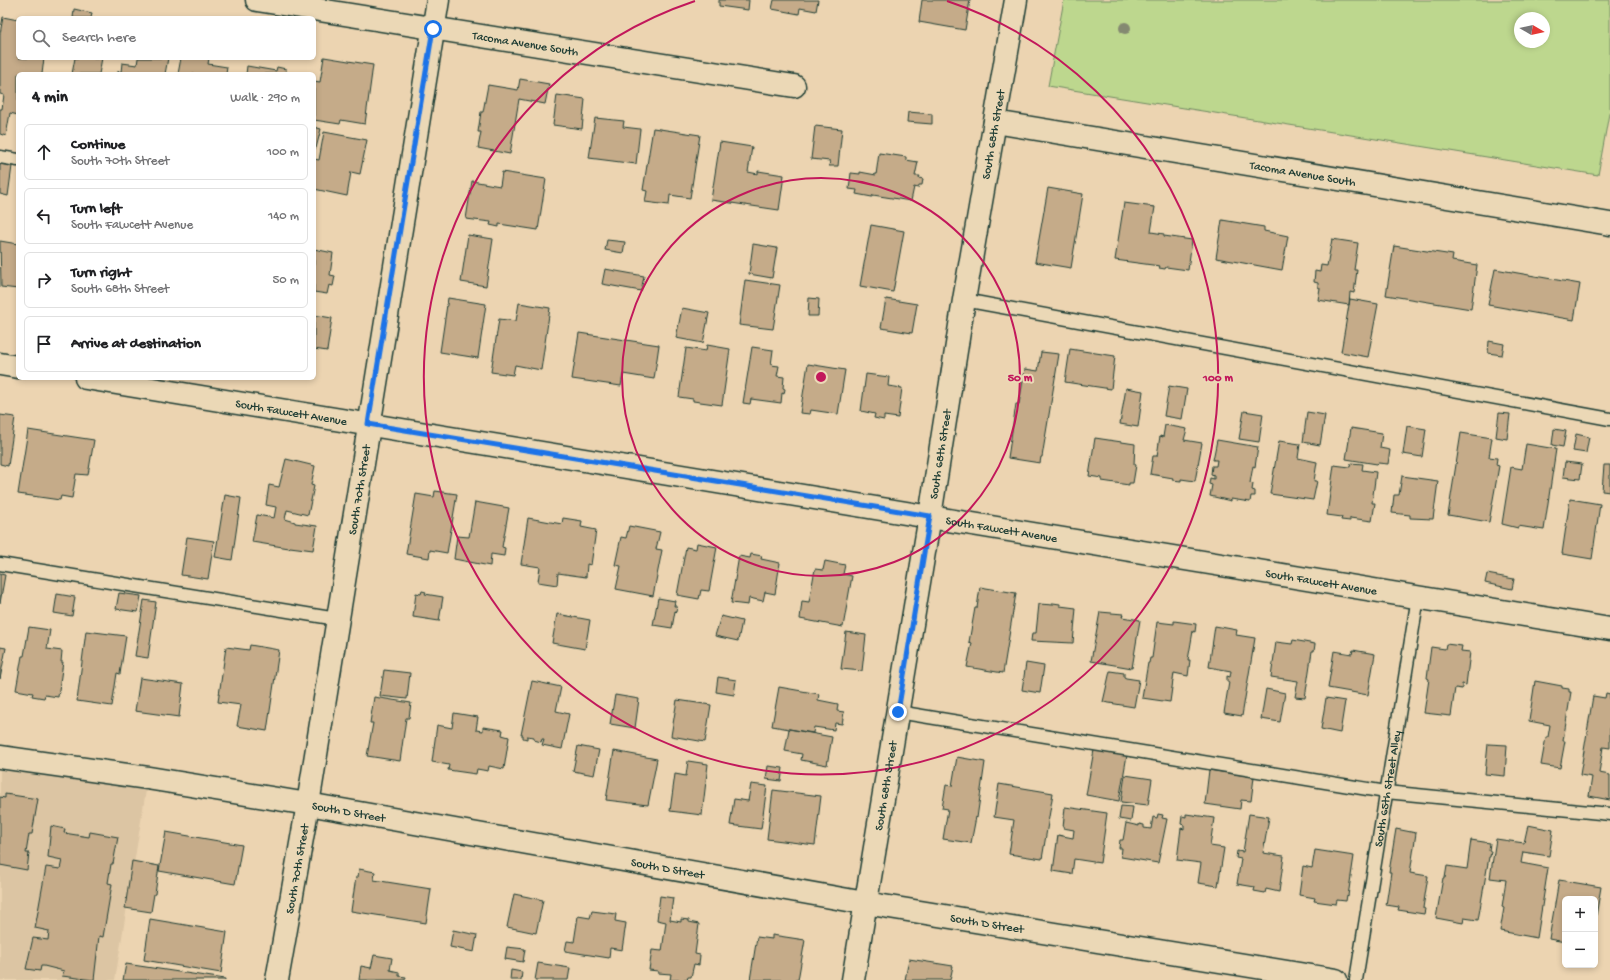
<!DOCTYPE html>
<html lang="en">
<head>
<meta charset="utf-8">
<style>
	body { margin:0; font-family:"Gochi Hand",sans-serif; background:#f6f6f6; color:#202124 }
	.controls { position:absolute; right:12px; bottom:12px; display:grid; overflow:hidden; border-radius:6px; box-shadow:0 2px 6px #0003 }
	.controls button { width:36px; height:36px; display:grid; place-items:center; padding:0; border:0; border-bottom:1px solid #e0e0e0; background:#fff; color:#202124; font:20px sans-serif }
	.compass { position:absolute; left:1514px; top:12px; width:36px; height:36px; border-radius:50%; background:#fff; box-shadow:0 2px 6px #0003; rotate:99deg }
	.stop { position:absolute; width:12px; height:12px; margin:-9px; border:3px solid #1a73e8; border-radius:50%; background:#fff }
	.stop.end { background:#1a73e8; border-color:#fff; box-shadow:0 1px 4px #0008 }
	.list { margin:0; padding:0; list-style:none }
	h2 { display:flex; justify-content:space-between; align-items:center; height:52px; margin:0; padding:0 16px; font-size:17px }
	h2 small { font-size:13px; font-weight:400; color:#757577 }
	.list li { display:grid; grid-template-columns:26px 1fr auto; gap:12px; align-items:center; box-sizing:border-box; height:56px; margin:0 8px 8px; padding:0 8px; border:1px solid #e0e0e0; border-radius:6px }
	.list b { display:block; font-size:15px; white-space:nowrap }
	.list p { margin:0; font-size:13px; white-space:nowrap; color:#757577 }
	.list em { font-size:13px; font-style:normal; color:#757577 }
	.icon { flex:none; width:22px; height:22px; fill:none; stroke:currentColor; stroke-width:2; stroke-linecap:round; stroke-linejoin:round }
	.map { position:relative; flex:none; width:1610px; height:980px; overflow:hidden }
	.search { position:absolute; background:#fff; box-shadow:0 2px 6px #0003; left:16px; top:16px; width:300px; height:44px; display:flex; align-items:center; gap:10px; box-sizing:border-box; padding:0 14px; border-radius:6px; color:#757577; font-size:15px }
	.panel { position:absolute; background:#fff; box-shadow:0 2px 6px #0003; left:16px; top:72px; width:300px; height:308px; border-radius:6px }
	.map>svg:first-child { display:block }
</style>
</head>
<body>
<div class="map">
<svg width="1610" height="980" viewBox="0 0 1610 980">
	<rect width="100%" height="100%" fill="#ecd4b1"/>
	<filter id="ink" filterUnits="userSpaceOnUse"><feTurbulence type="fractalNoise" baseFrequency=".025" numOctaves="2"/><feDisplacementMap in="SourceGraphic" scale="8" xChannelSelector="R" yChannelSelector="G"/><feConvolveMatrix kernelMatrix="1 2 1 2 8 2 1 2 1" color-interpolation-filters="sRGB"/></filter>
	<g filter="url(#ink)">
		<path fill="#dcc5a3" d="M0,757L148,778L115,980H0Z"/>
		<path fill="#bdd78e" stroke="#6e8a61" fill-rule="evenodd" d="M1064,0H1610V108L1598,175L1048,86ZM1520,18H1544V42H1520Z"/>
		<path fill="#c5ab89" stroke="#1f3d34" d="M719,0H749L748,10L719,6Z
			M774,0H818L816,11L800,8L799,14L772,9Z
			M922,0H970L965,30L919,22Z
			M74,9L92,13L91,18H73Z
			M3,17L18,20V58H44L42,74H18V115L10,113L6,136L0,134V109H2L4,95L0,94V34Z
			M324,57L373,65L365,124L341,120L340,124L314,120V81L320,82Z
			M75,58H102L99,74H72Z
			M138,58H168L165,74H118V71L121,72L122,63L137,65Z
			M181,58H209L208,64L227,67L226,74H178Z
			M247,66L276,71L277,67L286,69V74H246Z
			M520,79L549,84L545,104L519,99L510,154L478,148L481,132H478L481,112H483L488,85L518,90Z
			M557,95L585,99L582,129L553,125Z
			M908,112L932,114V124L907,122Z
			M595,118L624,121L623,127L640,129L636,164L589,158Z
			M815,126L842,129L838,166H829L830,161L811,159Z
			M314,127L321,129L316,148L314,149Z
			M653,128L700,135L690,198L670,195L669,205L645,202L647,191L643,190Z
			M324,132L367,140L360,174L351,172L347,196L314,189V159L319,160Z
			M720,142L752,147L748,172L758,174V171L784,175L779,210L711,200Z
			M879,153L906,157V160L918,162L915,176H920L919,178L923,179L922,185H919L918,188L914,187L911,201L873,195L872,197L856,194L857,190L849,189L851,173L860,174V172L876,175Z
			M0,164L12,166L8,196L0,194Z
			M502,172L546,179L538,230L499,224V227L490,225L491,222L466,219L472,181L500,186Z
			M1048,188L1083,194L1071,268L1035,262Z
			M1124,203L1155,207L1151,232L1164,234V236L1192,240L1188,270L1166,267L1165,269L1159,268L1160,266L1115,260Z
			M1222,220L1264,227V231L1288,236L1282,270L1216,258Z
			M871,225L904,231L893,292L860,286Z
			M468,235L493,239L486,286L461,282Z
			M1332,239L1358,243L1354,270H1357L1354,293L1350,292L1349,305L1318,300L1320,288L1318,287V283L1314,282L1315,271L1320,272L1321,265L1327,266Z
			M607,240L625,242L623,253L605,250Z
			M0,241L18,244V289L1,287Z
			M753,244L777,248L772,278L749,274Z
			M1394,246L1453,255L1452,261L1477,265L1471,309L1386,295Z
			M314,249L333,253L330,275L335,276L333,286L329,285L327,294L314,292Z
			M605,269L644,276L641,291L602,284Z
			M1495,269L1580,284L1574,320L1488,305Z
			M745,280L780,285L773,329L739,325Z
			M448,298L486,304L478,358L440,352Z
			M809,298L819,299L818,316H808Z
			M886,299L917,304L912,333L881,328Z
			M1350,299L1378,304L1368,357L1341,352Z
			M519,303L550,308L541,370L515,365L513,375L491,372L499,319L516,321Z
			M682,308L709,313L703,343L676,338Z
			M314,315L332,318L327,351L314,349Z
			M579,333L659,345L654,379L623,374L621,386L572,379Z
			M1489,341L1504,344L1502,355L1488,353Z
			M707,345L730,349L722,405L693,401V399L679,397L686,348L706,351Z
			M752,347L773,350L771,365L779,366L777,376L784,377L783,388L785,389L784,394L782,393L781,403L751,399L750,404L743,403Z
			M1070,349L1115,356L1111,389L1065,382Z
			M1041,352L1059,354L1042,457H1041L1040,463L1008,458L1016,404H1019L1025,369L1038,371Z
			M808,364L845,370L838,414L811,410L810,414L800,413Z
			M866,374L889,377L888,386L902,388L898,418L884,416V420L874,418L875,414L861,411Z
			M1169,386L1187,389L1182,419L1164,416Z
			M1126,388L1143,391L1138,427L1120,424Z
			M1244,411L1263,414L1259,442L1239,439Z
			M1307,412L1325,415L1320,445L1303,442Z
			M1499,413L1510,414L1507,439L1496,437Z
			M0,415L15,417L8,466L0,464Z
			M1165,425L1187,429L1184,440L1202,443L1195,481L1181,479V481L1172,480L1173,478L1150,474L1153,456H1157L1160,436L1163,437Z
			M1407,426L1426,429L1422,457L1403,454Z
			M1351,428L1382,433L1380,448L1390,450L1388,464L1378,463L1377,464L1346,459Z
			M1554,429L1566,431L1563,447L1552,445Z
			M28,430L94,440L88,475L76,474L72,498L61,496L60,500L18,494Z
			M1461,433L1492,438L1489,457L1497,458L1496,465L1499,466L1489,522L1448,515Z
			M1576,434L1589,437L1586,453L1573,451Z
			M1095,438L1135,444L1134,464L1136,465L1133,483H1129V485L1102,481V478L1089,476Z
			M1217,440L1258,447L1255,467L1253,466L1250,483L1253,484L1252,490L1255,491V496H1251L1250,502L1231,499V501L1210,496L1212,485L1209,484L1210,478L1214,479V475L1211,474L1212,466H1216L1217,460H1213Z
			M1279,441L1300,444L1298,458L1317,462L1314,481H1317L1313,500L1270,494Z
			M1526,444L1556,449L1544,530L1518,526V528L1502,524L1511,467L1522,469Z
			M286,459L315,466L311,485L314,486L308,515L287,510L285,519L295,522V523L317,526L313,550L290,547L289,548L252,542L257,515L274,518L276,507L266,505L269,485L279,487Z
			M1565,462L1582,464L1580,479L1563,477Z
			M1351,463L1363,464L1362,470L1376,472L1372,503H1375L1372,521L1350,518V521L1341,520L1342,517L1327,515L1334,465L1350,467Z
			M1604,465H1610V492L1602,491Z
			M1402,476L1438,481L1433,519L1410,518V515L1392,513L1394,495H1399Z
			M435,491L457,494L447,553L430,550L429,558L406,554L416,494L434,497Z
			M225,495L241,498L232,560L215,557Z
			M1570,499L1600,504L1592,559L1562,554Z
			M475,502L509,508L502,547L505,548L504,556L491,554L490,566L454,559L457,536L469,537Z
			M528,518L562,524L563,518L582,521L581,527L596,530L591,565L587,564L586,577L558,573L557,585L538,582L540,567L521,564Z
			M629,526L660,532L656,549L662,550L653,596L616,589L621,566L615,565L621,537L626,538Z
			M187,537L214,541L208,579L181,575Z
			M697,543L717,547L709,591L701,590L699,599L677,595L686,547L696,549Z
			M751,554L762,556L761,559L780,563L775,594L765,592L763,601L749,598L748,605L731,603L739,556L750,558Z
			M825,561L845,565L843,574L852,576L843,627L800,619L802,601L809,602L815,569L823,570Z
			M0,574L5,575L0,603Z
			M1487,574L1514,579L1512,589L1485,583Z
			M980,587L1016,593L1003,673L967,667L972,643L969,642L975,608H977Z
			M422,591L426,592L425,594L443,597L439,621L413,617L416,593L421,594Z
			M119,593L141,596L138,612L116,609Z
			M57,594L75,597L72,616L54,613Z
			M658,598L675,601L674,606H677L676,612L675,611L672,628L653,625Z
			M144,600L156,602L148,658L135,656Z
			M1053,603L1060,604V606L1076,608L1073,643L1031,641L1032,633H1036L1039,604L1053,605Z
			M1100,612L1123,614L1122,617L1140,620L1132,668L1091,661Z
			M557,614L590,620L585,649L552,643Z
			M721,616L742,621L738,641L715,636Z
			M1174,621L1196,624L1195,632L1193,631L1188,660H1190L1188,676L1174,673L1170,702L1142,698L1148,663H1149L1150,658H1152L1157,622L1174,624Z
			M1215,626L1237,630L1236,635L1255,638L1242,716L1224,713L1229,682H1227V676L1230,677L1231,671L1209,667Z
			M29,627L50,630L47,649L62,651L61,662H63L58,697L45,695L44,698L32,696L33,693L16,690L22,656H24Z
			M86,631L126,636L120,674L117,673L112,706L77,701Z
			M846,632L866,635L862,671L841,669Z
			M1293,640L1315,644L1314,651H1312L1305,698L1295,697L1298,681L1271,677L1276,642L1292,644Z
			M1446,644L1462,646L1461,651L1470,652L1466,685L1462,684V689L1455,688L1451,716L1424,713L1429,679L1427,678L1431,647L1445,649Z
			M250,645L279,650L267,731L237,726L241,705L218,702L226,647L249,650Z
			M0,647L6,648L0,679Z
			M1353,650L1375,654L1368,695L1328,688L1334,651L1352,654Z
			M1026,663L1044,666L1040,693L1022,690Z
			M384,670L410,673L407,699L380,696Z
			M1110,671L1124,673V677L1126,678L1139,680L1134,707L1103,702Z
			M718,677L736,680L734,695L716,692Z
			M140,678L183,684L179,717L135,711Z
			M532,681L561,687L556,711L569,714L562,749L542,745L544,739H542L541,742L534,740V737L527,736V739L523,738V735H521Z
			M1535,681L1562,686V688L1569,689V692H1571L1563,741H1565L1560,768L1541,765L1546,737H1548L1550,725L1529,721Z
			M779,687L819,694L818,700L838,704L837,711L844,712L842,724L835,723L834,730L814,727L813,733L772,726Z
			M1266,689L1285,693L1280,722L1261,719Z
			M1606,693L1610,694V748L1603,747L1599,773L1610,775V800L1589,796L1592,777L1580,775L1593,696L1605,698Z
			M615,695L639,699L635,728L610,724Z
			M374,697L411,703L409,718H406L400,761L367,756L373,723H370Z
			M1326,698L1345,701L1340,733L1321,729Z
			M677,700L711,705L705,742L671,736Z
			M454,713L478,717L476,730L483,731V727L503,730L502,735L509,737L504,769L489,766L488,771L477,769L476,774L448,770L449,765L432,762L437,725L452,728Z
			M789,729L832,737L827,765L801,760L802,754L785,751Z
			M1488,744L1507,745L1505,776L1485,774Z
			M578,746L599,750L594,775L573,771Z
			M1094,750L1127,755L1119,801L1086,795Z
			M614,751L657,759L648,805L606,800Z
			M957,757L985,762L977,818L976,817L971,843L943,839L948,809L942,808L946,785L952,786Z
			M688,761L708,764L702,815L670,811L675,774L686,776Z
			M768,766L783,768L781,781L766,779Z
			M1209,770L1254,777L1251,801L1241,800L1240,809L1205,804Z
			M1125,775L1152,779L1148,805L1121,802Z
			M751,784L767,786L761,829L730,825L734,799L748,801Z
			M999,784L1053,793L1042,859L1009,854L1014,820L994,817Z
			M773,790L821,796L815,845L767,839Z
			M5,794L38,799L32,834H29L26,853H29L27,870L0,865V797L5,798Z
			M1121,806L1133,807L1131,821L1119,819Z
			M1065,807L1107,813L1100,863L1074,859L1072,874L1053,871L1058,835L1073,838L1074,830L1063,828Z
			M1158,814L1163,815L1162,818L1167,819L1158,863L1121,857L1122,848H1119L1120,840H1123L1126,823L1139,826V824L1144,825V828L1151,829L1153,817L1157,818Z
			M1186,814L1214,818L1210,846L1224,848L1218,886L1198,883L1201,863L1177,860L1181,828L1184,829V825L1181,824L1182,816L1186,817Z
			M1249,814L1269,817L1263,853L1284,856L1279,892L1266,889L1265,893L1254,891L1255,887L1237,884L1241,859L1236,858L1237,851L1243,852Z
			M1528,825L1553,830L1549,856L1523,852L1521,863L1548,868L1537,938L1500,931L1504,908L1502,907L1506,880L1490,878L1496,839L1524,843Z
			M51,826L65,829L64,833L89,837L90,832L118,837L113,864H111L108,883L112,884L103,937L99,936L94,980L62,976L64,971L44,966H41L40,971L26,969L33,938L48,940L49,931L35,928L46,867L60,869L62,860L48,857Z
			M1396,829L1416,833L1410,873L1428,876L1423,908L1425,909L1424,914L1398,910L1399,907L1386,905L1391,872H1389Z
			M166,832L242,845L235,884L159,871Z
			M1471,840L1490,843L1489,851H1491L1490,857H1489L1478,920L1464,918L1463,923L1436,918L1443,878H1445L1447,866L1467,869Z
			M1315,850L1354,856L1348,896L1347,895L1346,901L1337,900L1336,904L1314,901L1315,898L1299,895L1303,866L1312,868Z
			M132,861L159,866L155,894H154L151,912L125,908Z
			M359,869L375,872L374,880L431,889L426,923L351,911L356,877H358Z
			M1559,880L1601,887L1595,922V899H1565V942L1549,939Z
			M514,894L543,900L536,933L507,927Z
			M660,896L673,898L670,920L681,922V919L689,920V922L699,924L695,954L700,955L699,965L694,964L691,977H688L687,980H670L671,974L658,973V971L649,970L652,950L662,951L666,922L657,920Z
			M592,911L616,914L615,921L626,923L622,950L610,948L609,958L565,951L567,941L574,942L578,916L590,918Z
			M150,919L227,932L221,973L144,960Z
			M453,930L477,935L474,952L450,947Z
			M772,935L805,940L798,980H750L757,937L772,939Z
			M507,947L525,949L523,962L505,959Z
			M374,955L392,958L390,970L399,972V976L406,977L405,980H359L361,966L371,968Z
			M909,959L953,966L950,980H905Z
			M538,963L570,968L568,980H535Z
			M126,964L225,979V980H123Z
			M511,970L522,972L521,980H510Z"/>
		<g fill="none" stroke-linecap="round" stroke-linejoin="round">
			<defs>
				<g id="lane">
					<path d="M0,157L18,160"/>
					<path d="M964,300L1610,419"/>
					<path d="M0,564L337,619"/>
					<path d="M898,712L1386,792L1610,814"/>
					<path id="s1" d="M1356,980L1418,597"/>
				</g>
				<g id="street">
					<path id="s2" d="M257,0L794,86"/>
					<path id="s3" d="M995,122L1610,224"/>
					<path d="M0,364L18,367"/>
					<path id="s4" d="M86,378L1610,629"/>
					<path id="s5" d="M0,757L148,778L308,804L865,903L1336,980"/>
					<path id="s6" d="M277,980L308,804L438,0"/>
					<path id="s7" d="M853,980L930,516L964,300L1016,0"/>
				</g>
			</defs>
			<use href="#lane" stroke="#1f3d34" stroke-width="15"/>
			<use href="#street" stroke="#1f3d34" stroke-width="25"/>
			<use href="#lane" stroke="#ebd8b6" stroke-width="12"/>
			<use href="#street" stroke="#ebd8b6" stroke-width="22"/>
		</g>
		<circle fill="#848971" cx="1125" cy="28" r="6"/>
	</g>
	<g fill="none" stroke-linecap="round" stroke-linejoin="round" filter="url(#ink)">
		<path stroke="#1a73e8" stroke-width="5" d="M433,29L368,424L930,516L898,712"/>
	</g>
	<g fill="none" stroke="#c2185b" stroke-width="2">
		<circle cx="821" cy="377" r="199"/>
		<path d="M947 1A397 397 0 1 1 695 1"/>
	</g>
	<g text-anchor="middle" stroke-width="4" stroke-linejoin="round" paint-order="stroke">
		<g font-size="12" fill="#1f3d34" stroke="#ebd8b6">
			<text dy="4" stroke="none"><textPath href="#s2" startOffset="272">Tacoma Avenue South</textPath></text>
			<text dy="4" stroke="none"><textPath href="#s7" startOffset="857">South 68th Street</textPath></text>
			<text dy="4" stroke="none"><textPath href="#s3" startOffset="312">Tacoma Avenue South</textPath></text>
			<text dy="4" stroke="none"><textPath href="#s4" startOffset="208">South Fawcett Avenue</textPath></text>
			<text dy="4" stroke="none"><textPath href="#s7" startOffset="533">South 68th Street</textPath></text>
			<text dy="4" stroke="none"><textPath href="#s6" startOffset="497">South 70th Street</textPath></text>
			<text dy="4" stroke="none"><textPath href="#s4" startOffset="928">South Fawcett Avenue</textPath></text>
			<text dy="4" stroke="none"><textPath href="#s4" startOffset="1252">South Fawcett Avenue</textPath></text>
			<text dy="4" stroke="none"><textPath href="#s7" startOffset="197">South 68th Street</textPath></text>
			<text dy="4" stroke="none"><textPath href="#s1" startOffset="194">South 65th Street Alley</textPath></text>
			<text dy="4" stroke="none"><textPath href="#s5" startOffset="353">South D Street</textPath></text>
			<text dy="4" stroke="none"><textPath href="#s5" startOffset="677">South D Street</textPath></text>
			<text dy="4" stroke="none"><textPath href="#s6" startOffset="113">South 70th Street</textPath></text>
			<text dy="4" stroke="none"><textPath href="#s5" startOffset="1001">South D Street</textPath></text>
		</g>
	</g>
	<circle cx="821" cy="377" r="6" fill="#c2185b" stroke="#ebd8b6" stroke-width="2"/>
	<g font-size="12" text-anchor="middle" font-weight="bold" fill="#c2185b" stroke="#ebd8b6" stroke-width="4" stroke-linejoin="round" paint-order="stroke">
		<text x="1020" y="381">50 m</text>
		<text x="1218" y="381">100 m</text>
	</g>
</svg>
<div class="controls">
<button>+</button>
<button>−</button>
</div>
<svg class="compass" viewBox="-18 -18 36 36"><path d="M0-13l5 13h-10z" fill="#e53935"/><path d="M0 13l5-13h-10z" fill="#757577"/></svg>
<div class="stop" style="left:433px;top:29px"></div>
<div class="stop end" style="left:898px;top:712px"></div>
<div class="search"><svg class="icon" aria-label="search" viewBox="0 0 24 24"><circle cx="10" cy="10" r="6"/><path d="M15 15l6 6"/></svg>Search here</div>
<section class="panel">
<h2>4 min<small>Walk · 290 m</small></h2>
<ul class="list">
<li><svg class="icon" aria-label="ahead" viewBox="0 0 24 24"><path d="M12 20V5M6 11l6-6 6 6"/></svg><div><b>Continue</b><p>South 70th Street</p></div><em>100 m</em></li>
<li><svg class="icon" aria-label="left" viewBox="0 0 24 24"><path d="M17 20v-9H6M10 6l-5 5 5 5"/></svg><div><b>Turn left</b><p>South Fawcett Avenue</p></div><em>140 m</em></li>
<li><svg class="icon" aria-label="right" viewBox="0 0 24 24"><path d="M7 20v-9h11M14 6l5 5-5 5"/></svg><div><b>Turn right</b><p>South 68th Street</p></div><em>50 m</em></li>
<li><svg class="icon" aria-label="arrive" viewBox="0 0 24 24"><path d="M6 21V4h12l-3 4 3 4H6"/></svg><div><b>Arrive at destination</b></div></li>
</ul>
</section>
</div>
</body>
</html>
